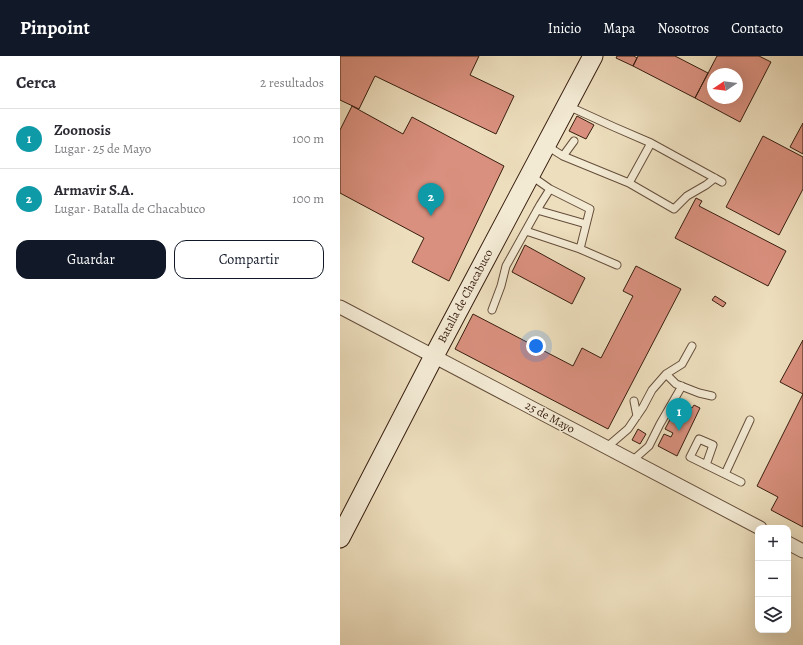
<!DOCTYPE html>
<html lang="es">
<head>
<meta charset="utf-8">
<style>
	body { margin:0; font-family:Alegreya,serif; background:#f2f2f3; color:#2b2b33 }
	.controls { position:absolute; right:12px; bottom:12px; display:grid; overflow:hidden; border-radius:8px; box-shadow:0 4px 16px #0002 }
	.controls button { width:36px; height:36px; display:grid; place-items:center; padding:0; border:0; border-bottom:1px solid #e1e1e2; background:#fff; color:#2b2b33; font:20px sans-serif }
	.compass { position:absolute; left:367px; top:12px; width:36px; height:36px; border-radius:50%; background:#fff; box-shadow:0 4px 16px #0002; rotate:257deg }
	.you { position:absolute; left:196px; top:290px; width:14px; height:14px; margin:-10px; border:3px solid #fff; border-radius:50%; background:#1a73e8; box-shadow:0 0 0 6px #1a73e833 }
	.badge { display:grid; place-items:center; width:26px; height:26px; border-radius:50%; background:#111827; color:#fff; font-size:13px; font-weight:700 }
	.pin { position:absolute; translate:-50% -33px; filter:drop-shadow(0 1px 2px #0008) }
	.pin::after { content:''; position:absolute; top:21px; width:14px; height:12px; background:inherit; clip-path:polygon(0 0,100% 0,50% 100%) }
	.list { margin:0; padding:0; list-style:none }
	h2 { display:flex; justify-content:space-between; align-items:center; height:52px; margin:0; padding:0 16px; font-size:17px }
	h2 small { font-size:13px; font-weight:400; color:#7c7c81 }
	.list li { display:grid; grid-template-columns:26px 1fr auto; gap:12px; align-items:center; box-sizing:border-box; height:60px; padding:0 16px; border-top:1px solid #e1e1e2 }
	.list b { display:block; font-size:15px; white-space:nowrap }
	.list p { margin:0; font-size:13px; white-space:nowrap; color:#7c7c81 }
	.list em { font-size:13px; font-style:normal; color:#7c7c81 }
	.actions { display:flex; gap:8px; padding:12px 16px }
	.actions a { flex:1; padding:9px 0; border:1px solid #111827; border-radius:12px; text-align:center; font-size:14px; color:#111827 }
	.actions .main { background:#111827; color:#fff }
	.icon { flex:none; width:22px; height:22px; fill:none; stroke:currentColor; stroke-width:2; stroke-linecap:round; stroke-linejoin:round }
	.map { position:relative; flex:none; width:463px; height:589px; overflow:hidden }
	header { display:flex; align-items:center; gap:24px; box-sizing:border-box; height:56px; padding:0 20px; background:#111827; color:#fff }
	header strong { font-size:19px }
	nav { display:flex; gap:22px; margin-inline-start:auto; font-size:14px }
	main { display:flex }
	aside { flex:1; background:#fff }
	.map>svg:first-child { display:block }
</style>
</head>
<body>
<header>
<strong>Pinpoint</strong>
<nav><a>Inicio</a><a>Mapa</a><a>Nosotros</a><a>Contacto</a></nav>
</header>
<main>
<aside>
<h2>Cerca<small>2 resultados</small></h2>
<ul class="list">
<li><span class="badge" style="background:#0f9aa8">1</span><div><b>Zoonosis</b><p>Lugar · 25 de Mayo</p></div><em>100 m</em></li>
<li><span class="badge" style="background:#0f9aa8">2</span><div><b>Armavir S.A.</b><p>Lugar · Batalla de Chacabuco</p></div><em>100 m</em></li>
</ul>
<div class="actions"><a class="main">Guardar</a><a>Compartir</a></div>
</aside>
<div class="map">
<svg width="463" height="589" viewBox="0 0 463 589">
	<rect width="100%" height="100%" fill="#eddebd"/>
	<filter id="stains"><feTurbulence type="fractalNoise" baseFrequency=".005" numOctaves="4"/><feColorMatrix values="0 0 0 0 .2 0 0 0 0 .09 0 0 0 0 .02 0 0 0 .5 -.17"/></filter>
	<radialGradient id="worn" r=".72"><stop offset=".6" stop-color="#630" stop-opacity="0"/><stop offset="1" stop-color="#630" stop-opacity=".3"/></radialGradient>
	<path fill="#d9907e" stroke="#381e10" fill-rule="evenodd" d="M0,0H139L130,19L174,40L156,78L35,20L19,53L0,44Z
		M277,0H294L297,2L293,10L276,2Z
		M298,0H335L368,17L355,42L293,10Z
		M377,0H419L431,6L400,66L355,42ZM373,18H397V42H373Z
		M12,50L63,78L72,61L164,110L109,225L72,206L84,182L0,137V74Z
		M237,60L254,69L246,83L229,75Z
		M463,67V98L450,91Z
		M423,80L463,101V133L439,179L386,151Z
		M356,142L362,145L359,150L446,195L428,230L335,182Z
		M185,189L245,222L232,248L172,216Z
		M296,210L341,233L268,373L115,293L133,258L233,310L242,292L261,302L293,240L283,235Z
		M375,240L386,247L383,251L372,244Z
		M463,284V338L440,326Z
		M463,338V471L431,454L438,441L417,430Z
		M338,348L345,352L347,349L352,352L354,349L360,352L337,400L318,390L324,378L331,381L333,377L325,373Z
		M298,373L306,378L300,388L292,384Z"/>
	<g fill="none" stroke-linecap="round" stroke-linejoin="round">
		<defs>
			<path id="lane" d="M228,50L274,71L311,87L382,126
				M207,90L223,100L289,127L334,153L347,140L366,129L375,122
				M223,100L234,85
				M190,119L210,133
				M289,127L311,87
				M197,154L246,168
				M186,175L240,193
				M152,254L161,230L166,210L200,149L210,133L250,153L240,193L277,209
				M326,318L336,328L359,337L372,340
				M294,345L297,360
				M267,391L288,373L303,351L312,334L326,318L342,308L352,290
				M292,405L309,390L320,368L342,330
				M366,409L373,389L359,383L350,401L401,426
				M385,418L410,364"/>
			<path id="street" d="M0,251L420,472
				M448,487L463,495"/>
			<path id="secondary" d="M0,482L94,300L253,0"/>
		</defs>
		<use href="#lane" stroke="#654e3b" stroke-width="9"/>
		<use href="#street" stroke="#654e3b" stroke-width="15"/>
		<use href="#secondary" stroke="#381e10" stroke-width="21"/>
		<use href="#lane" stroke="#f3ead4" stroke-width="7"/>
		<use href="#street" stroke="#f3ead4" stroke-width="13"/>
		<use href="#secondary" stroke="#f3ead4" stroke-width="19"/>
	</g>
	<g text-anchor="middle" stroke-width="3" stroke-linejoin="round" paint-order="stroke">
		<g font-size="12" fill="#381e10" stroke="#f3ead4">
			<text transform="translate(125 240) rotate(-62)" y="4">Batalla de Chacabuco</text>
			<text transform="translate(210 361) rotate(28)" y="4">25 de Mayo</text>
		</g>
	</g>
	<rect width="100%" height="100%" filter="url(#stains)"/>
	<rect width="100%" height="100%" fill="url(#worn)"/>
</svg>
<div class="controls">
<button>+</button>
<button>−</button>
<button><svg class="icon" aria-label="layers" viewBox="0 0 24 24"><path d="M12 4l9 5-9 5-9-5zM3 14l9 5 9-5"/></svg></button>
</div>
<svg class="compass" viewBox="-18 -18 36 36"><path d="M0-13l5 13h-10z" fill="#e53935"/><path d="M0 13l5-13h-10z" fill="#7c7c81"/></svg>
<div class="you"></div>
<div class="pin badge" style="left:339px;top:375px;background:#0f9aa8">1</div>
<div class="pin badge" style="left:91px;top:160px;background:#0f9aa8">2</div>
</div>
</main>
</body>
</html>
